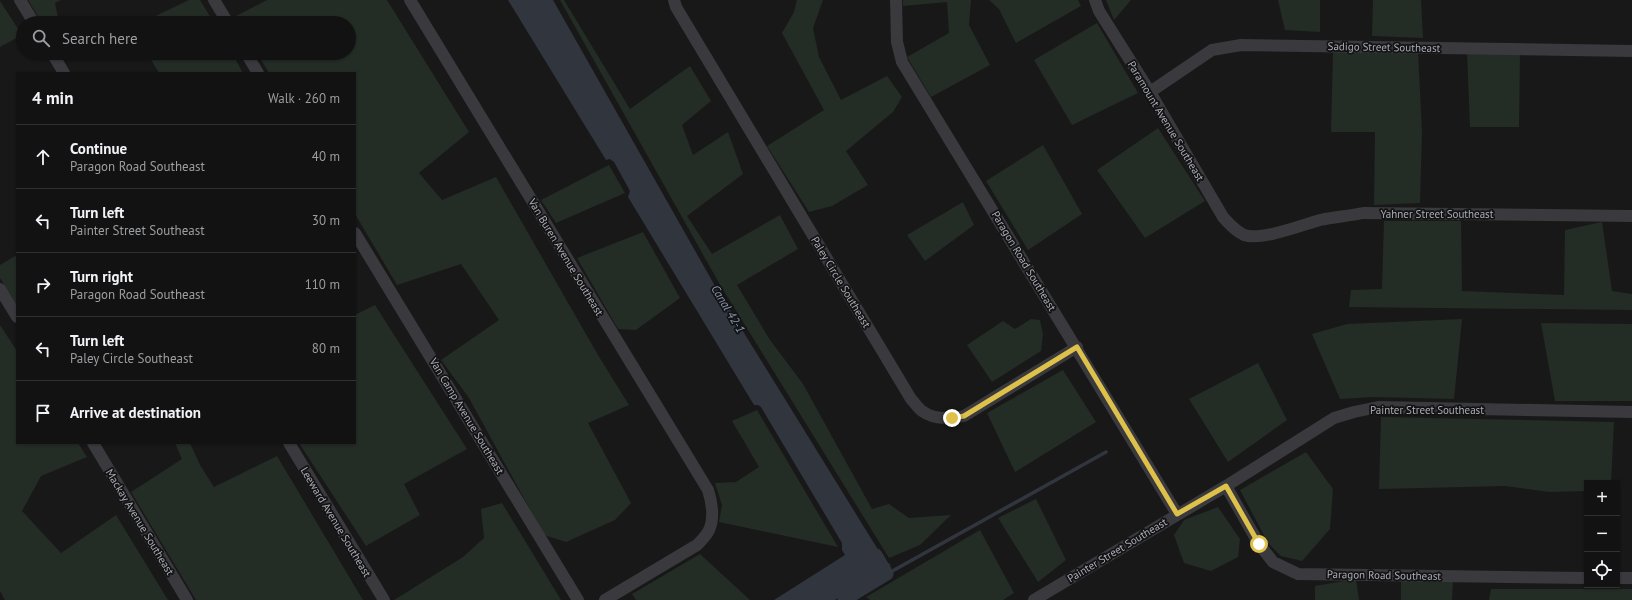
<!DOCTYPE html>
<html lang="en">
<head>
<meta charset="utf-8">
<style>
	body { margin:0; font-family:"PT Sans",sans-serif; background:#1f2021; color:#f1f3f6 }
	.controls { position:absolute; right:12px; bottom:12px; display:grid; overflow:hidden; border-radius:0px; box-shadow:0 1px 3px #0004 }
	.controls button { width:36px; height:36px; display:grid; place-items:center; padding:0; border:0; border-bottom:1px solid #313233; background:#121213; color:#f1f3f6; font:20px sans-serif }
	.stop { position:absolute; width:12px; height:12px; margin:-9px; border:3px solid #dec14b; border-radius:50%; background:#fff }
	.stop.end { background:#dec14b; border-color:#fff; box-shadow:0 1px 4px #0008 }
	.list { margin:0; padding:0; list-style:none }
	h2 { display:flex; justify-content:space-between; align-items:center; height:52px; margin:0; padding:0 16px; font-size:17px }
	h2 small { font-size:13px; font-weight:400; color:#9c9ea0 }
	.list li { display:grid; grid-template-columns:26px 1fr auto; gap:12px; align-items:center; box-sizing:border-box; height:64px; padding:0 16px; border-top:1px solid #313233 }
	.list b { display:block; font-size:15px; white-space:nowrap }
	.list p { margin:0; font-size:13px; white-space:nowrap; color:#9c9ea0 }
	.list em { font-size:13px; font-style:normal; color:#9c9ea0 }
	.icon { flex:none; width:22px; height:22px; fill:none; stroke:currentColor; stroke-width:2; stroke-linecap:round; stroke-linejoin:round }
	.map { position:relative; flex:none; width:1632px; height:600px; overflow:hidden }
	.search { position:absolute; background:#121213; box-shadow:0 1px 3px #0004; left:16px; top:16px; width:340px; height:44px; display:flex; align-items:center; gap:10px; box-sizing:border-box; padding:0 14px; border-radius:22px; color:#9c9ea0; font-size:15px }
	.panel { position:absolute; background:#121213; box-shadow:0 1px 3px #0004; left:16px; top:72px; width:340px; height:372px; border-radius:0px }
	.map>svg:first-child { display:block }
</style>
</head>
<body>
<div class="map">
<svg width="1632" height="600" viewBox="0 0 1632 600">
	<rect width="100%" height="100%" fill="#181819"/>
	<path fill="#242c26" d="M28,0H61L55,3L59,23H42Z
		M189,0H200L214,23H141Z
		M267,0H387L469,132L419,173L442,200L496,177L598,355L629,405L588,423L631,503L615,520L566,542L544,535L469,398L441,360L499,320L461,264L397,285L355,214V73H269L257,53H349V23H237L234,17Z
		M560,0H564L630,109L690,66L711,101L682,125L693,155L728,132L743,174L687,216L712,254L780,215L798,249L737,285L770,340L803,384L872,509L889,504L909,518L951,515L920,545L889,558L719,283Z
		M797,0H823L813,28L819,57L841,100L887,76L902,97L893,112L846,151L868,185L832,206L809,212L767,146L824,110L782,33L794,12Z
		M903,0H971L969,25L990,65L931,97L907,57L949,33L947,2L903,6Z
		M989,0H1078L1081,6L1016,43L999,9Z
		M1106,0H1131L1114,20Z
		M1278,0H1320V32L1285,30Z
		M1373,0H1421L1423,38L1372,36Z
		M0,1L22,35L0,47Z
		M1097,23L1138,93L1072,125L1034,60Z
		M1333,51L1418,52L1422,132L1420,203L1374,205L1375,132H1331Z
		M1467,52L1520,54L1519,127H1470Z
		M147,53H232L243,73H159Z
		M1158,128L1205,201L1145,238L1097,170Z
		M1043,145L1082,214L1028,250L986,181Z
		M609,165L625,193L556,223L541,200Z
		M963,202L974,225L925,261L907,235Z
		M1384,221H1461L1462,291L1564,295L1565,230L1602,222L1612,291L1632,294V310L1349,307L1351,290L1382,289Z
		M643,232L680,298L636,330L618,329L577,258Z
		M17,255V306L0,278V265Z
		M375,305L467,449L404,484L420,515L366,546L299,443H355V315Z
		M1031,319L1040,320L1043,334L1041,351L992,382L967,345L1003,321L1015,329Z
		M1462,319L1454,399L1373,397L1340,399L1312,334L1347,324Z
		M1541,323L1632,324V401H1555Z
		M0,325L17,351V443H78L87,457L41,476L22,511L61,553L116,515L168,600H5L0,591Z
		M1258,363L1287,420L1228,462L1189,399Z
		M1063,370L1096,422L1015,472L987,413Z
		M757,410L838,547L719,522L722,505L715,483L736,482L759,467L732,421Z
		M1381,417L1614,422L1611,483H1587V491L1549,492L1505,486L1379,489Z
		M175,443H190L200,465L214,487L277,456L363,600H196L131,492L182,459Z
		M1306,452L1333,489L1330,529L1302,561L1281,556L1268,543L1240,490Z
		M1036,499L1066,560L1038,582L998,518Z
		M502,503L561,600H394L463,557L484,538L481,509Z
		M1218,507L1240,539L1238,557L1211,571L1184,563L1174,535L1184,520Z
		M980,530L1014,593L1003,600H870L866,597Z
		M700,554L750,600H636L632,594Z
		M1356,579L1359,600H1315V586Z
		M1401,581H1453L1452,600H1401Z
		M1491,589H1632V600H1489Z"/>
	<path fill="#31363e" d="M508,0H553L715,286L885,561L891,565L835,600H774L845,555L842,550V543L761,407L758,405H754L628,197L630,191L614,162L610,159L606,160Z"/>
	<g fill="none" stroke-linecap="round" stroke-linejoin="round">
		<path stroke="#31363e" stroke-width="3.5" d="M887,574L1106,452"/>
		<path stroke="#31363e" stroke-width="13" d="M844,600L887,574L876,555"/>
		<path stroke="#39393e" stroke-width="12" d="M20,0L34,23
			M214,0L228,23
			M410,0L708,490C712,502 715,520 708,532C705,537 701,541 697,545L605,600
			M674,0L676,7L911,399C915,403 918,408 922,411C934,420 950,419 964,416L1077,347
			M896,0L897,42L902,62L1177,514
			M1095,0L1099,11L1150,92L1223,217C1229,224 1236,231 1244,235C1261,241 1302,225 1320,220C1334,217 1349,216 1363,213L1632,216
			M52,53L64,73
			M246,53L258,73
			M1150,92L1212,50L1241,45L1632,51
			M355,233L578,600
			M0,289L17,317
			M93,443L187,600
			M289,443L384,600
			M1226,486L1259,544L1273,562L1298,574L1587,578
			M1617,578H1632
			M1034,600L1226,486L1334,418L1354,412L1378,407L1632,412"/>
	</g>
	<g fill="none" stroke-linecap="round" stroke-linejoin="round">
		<path stroke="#dec14b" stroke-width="5" d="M952,418L964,416L1077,347L1177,514L1226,486L1259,544"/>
	</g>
	<g text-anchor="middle" stroke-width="3.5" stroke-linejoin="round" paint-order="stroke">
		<g font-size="11" fill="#abadb8" stroke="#131314">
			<text transform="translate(1384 47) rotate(1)" y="4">Sadigo Street Southeast</text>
			<text transform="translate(1166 121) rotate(59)" y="4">Paramount Avenue Southeast</text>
			<text x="1437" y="218">Yahner Street Southeast</text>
			<text transform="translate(566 257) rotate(59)" y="4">Van Buren Avenue Southeast</text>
			<text transform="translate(1024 261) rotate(59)" y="4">Paragon Road Southeast</text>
			<text transform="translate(841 282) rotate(59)" y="4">Paley Circle Southeast</text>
			<text x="1427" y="414">Painter Street Southeast</text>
			<text transform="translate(467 416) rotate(59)" y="4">Van Camp Avenue Southeast</text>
			<text transform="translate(140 522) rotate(59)" y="4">Mackay Avenue Southeast</text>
			<text transform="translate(336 522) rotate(59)" y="4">Leeward Avenue Southeast</text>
			<text transform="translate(1117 550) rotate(-31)" y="4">Painter Street Southeast</text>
			<text transform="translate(1384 575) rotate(1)" y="4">Paragon Road Southeast</text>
		</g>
		<g font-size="12" font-style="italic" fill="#8696af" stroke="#131314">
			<text transform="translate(728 309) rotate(59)" y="4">Canal 42-1</text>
		</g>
	</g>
</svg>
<div class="controls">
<button>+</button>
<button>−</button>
<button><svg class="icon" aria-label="locate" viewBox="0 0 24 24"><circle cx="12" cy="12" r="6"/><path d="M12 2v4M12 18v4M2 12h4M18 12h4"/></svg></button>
</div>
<div class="stop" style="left:1259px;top:544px"></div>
<div class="stop end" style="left:952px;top:418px"></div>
<div class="search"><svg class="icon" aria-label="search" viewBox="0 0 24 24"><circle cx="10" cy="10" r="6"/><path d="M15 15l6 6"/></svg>Search here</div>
<section class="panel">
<h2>4 min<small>Walk · 260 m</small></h2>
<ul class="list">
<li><svg class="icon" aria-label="ahead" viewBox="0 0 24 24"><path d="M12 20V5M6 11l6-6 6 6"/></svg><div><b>Continue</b><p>Paragon Road Southeast</p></div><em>40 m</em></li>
<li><svg class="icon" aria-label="left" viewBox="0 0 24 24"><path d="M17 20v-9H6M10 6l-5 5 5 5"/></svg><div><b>Turn left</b><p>Painter Street Southeast</p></div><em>30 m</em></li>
<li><svg class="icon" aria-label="right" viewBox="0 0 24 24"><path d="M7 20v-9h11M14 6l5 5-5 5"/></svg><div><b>Turn right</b><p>Paragon Road Southeast</p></div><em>110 m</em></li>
<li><svg class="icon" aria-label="left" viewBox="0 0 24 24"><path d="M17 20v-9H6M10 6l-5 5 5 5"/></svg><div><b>Turn left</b><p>Paley Circle Southeast</p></div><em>80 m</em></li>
<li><svg class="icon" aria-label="arrive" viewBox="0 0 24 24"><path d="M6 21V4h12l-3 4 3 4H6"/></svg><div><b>Arrive at destination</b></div></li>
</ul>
</section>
</div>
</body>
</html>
